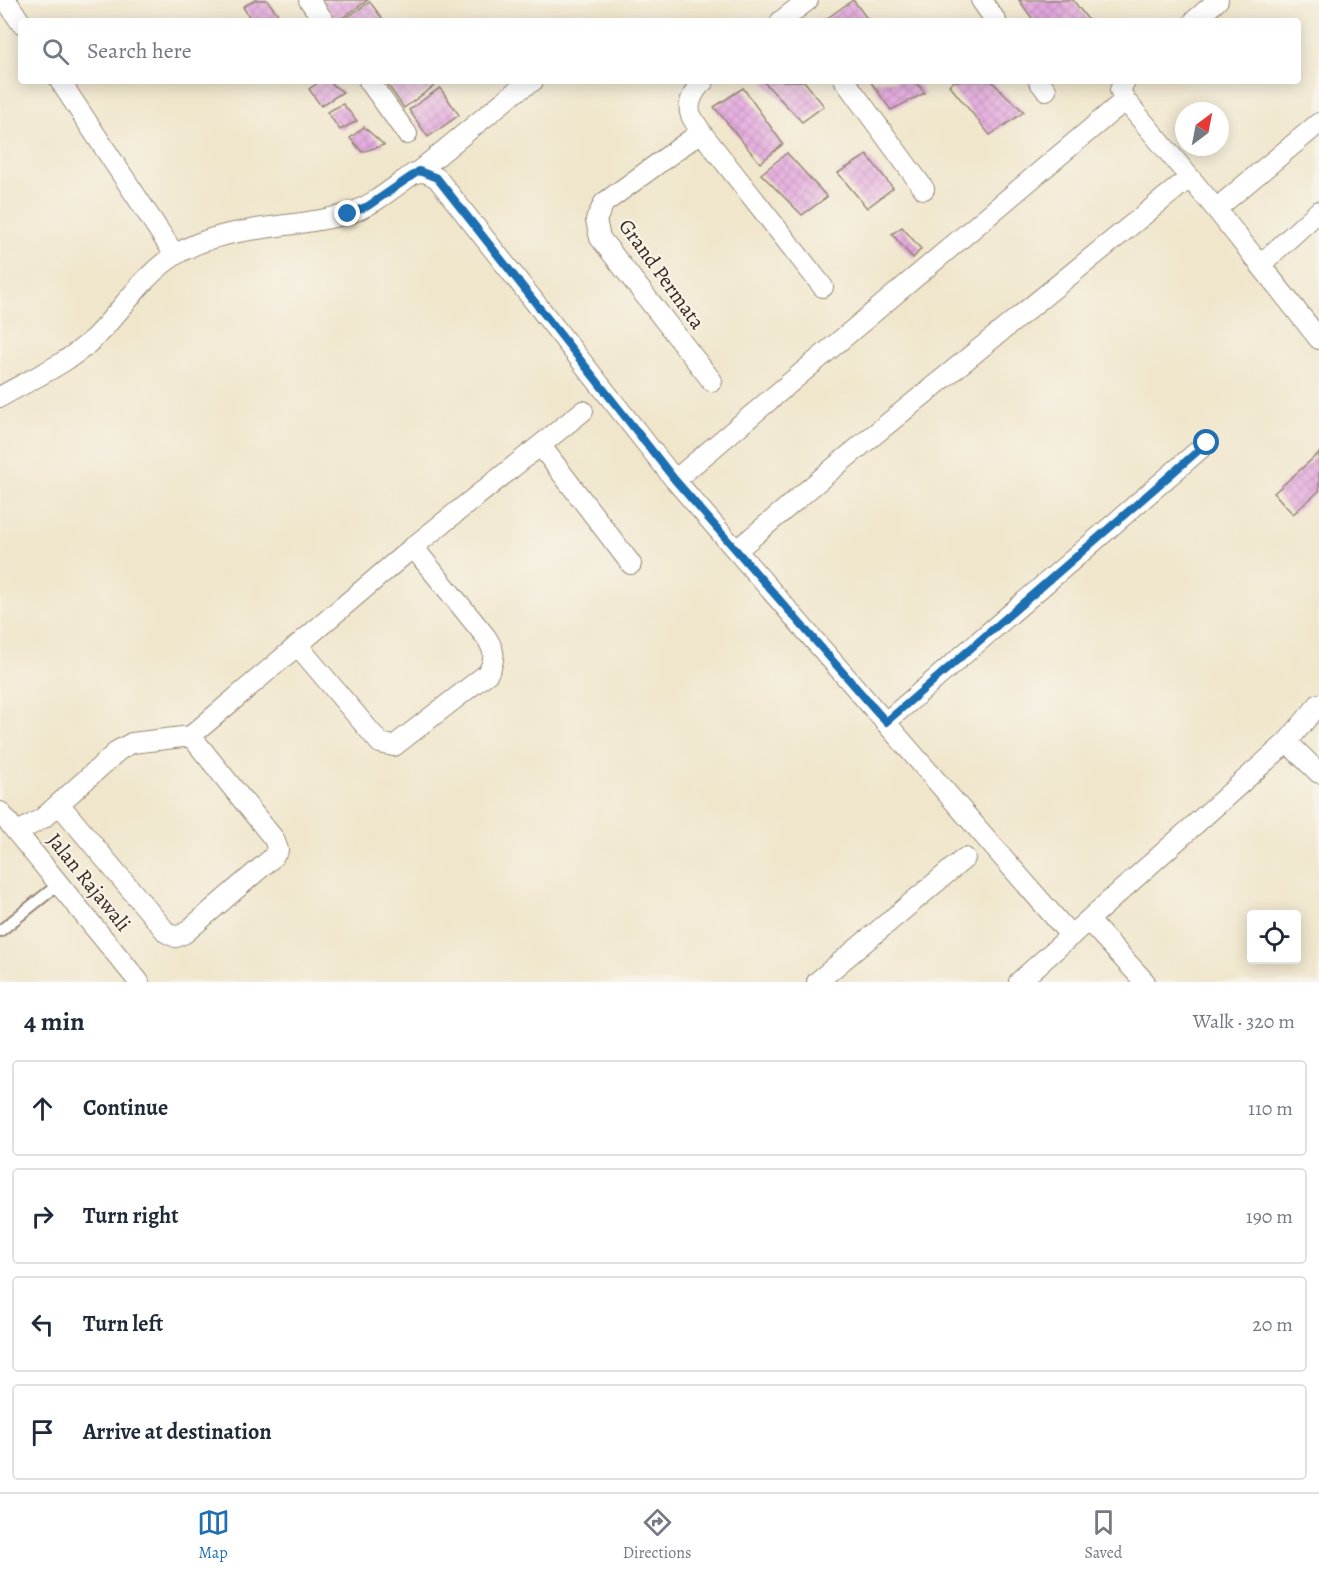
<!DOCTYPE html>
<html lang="en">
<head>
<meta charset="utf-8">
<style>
	body { margin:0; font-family:Alegreya,serif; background:#f2f2f3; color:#1f2937 }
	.controls { position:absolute; right:18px; bottom:18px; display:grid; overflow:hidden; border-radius:6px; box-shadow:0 3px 15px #0003 }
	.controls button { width:54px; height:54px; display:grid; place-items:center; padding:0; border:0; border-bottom:2px solid #e0e1e3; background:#fff; color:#1f2937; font:30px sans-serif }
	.compass { position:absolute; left:1175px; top:102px; width:54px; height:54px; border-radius:50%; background:#fff; box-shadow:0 3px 15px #0003; rotate:32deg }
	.stop { position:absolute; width:18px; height:18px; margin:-14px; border:4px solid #1f6fb2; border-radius:50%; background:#fff }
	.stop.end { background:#1f6fb2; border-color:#fff; box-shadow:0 2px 6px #0008 }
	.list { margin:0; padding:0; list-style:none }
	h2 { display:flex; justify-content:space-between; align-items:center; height:78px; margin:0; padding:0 24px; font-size:26px }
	h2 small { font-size:20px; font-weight:400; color:#747a83 }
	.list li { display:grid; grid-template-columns:39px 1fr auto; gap:18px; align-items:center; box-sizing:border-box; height:96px; margin:0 12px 12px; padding:0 12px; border:2px solid #e0e1e3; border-radius:6px }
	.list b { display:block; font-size:22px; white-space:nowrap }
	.list em { font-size:20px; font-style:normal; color:#747a83 }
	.icon { flex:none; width:33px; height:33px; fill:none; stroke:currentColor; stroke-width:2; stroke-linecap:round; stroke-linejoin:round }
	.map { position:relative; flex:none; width:1319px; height:982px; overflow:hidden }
	.search { position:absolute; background:#fff; box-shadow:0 3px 15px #0003; left:18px; right:18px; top:18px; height:66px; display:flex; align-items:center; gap:15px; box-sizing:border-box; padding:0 21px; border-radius:6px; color:#747a83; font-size:22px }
	.sheet { height:510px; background:#fff }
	nav { display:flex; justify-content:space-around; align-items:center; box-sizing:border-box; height:84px; border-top:2px solid #e0e1e3; background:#fff; font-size:16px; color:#747a83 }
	nav a { display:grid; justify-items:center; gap:3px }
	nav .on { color:#1f6fb2 }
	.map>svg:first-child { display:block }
</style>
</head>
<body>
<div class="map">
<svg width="1319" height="982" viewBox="0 0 1319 982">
	<defs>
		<pattern id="building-cross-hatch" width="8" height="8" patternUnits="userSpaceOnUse" patternTransform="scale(1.5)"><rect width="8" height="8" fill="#e4a5e0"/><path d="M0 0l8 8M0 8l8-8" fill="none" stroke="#ba87b5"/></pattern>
	</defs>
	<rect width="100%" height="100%" fill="#f7f3e8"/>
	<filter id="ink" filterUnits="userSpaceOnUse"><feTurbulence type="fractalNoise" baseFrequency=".0167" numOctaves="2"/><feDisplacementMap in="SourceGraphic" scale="12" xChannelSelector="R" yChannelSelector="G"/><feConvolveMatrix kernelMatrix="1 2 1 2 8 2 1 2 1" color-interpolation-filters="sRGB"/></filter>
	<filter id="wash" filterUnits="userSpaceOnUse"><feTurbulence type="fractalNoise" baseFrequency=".008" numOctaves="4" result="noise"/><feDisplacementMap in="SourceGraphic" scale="24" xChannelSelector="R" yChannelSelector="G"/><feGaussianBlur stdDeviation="1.35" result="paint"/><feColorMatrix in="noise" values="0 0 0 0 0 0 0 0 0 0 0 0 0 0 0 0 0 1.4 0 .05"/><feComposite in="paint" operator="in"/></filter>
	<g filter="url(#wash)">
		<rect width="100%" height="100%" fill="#f0e6cc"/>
		<g id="blocks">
			<path fill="url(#building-cross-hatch)" d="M255,0H267L280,17L274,21H252L243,7Z
				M320,0H368L338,21H335Z
				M853,0L869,21H828L826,19Z
				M1019,0H1073L1089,21H1034Z
				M370,2L384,21H342Z
				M321,81H327L343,92L321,106L309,89Z
				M385,81H431L434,86L404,108Z
				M763,81H804L824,106L802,122Z
				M870,81H915L925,93L891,110Z
				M955,81H991L1024,112L990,135L949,85Z
				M440,88L459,115L428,137L409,110Z
				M743,88L783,144L760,163L714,107Z
				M343,104L357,121L340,130L327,112Z
				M364,127L384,145L362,152L350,138Z
				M787,153L827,197L802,215L761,174Z
				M867,155L893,188L867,208L838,173Z
				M902,227L921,249L913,258L892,234Z
				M1319,453V491L1293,514L1274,493Z"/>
		</g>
	</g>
	<g filter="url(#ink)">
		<use href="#blocks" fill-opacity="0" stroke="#968875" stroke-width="1.5"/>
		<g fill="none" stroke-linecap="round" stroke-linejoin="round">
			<defs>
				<path id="lane" d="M0,931L59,884"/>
				<path id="street" d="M6,0L21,23
					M309,0L324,21
					M981,0L996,21
					M781,21L808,0
					M1194,21L1218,0
					M60,81L175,255
					M369,81L407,134
					M704,81C695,88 686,104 691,115C693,121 698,126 701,132L604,203L596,220L600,238L712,381
					M845,81L924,189
					M1039,81L1046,90
					M1125,81L1120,90L1125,100
					M701,132L823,287
					M419,171L514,93L533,81
					M1216,209L1319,123
					M1260,265L1319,211
					M0,397C31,379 67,364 93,339C121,312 142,276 175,255C226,223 292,230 347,214C373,206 391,189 413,174C422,170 428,173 437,178L675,480L1071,936
					M541,446L631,564
					M675,480L1125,100L1216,209L1319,339
					M737,550L842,461L1189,178
					M298,646L380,743L394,746L488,673C496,658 495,651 486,637L413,547
					M886,722L1207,443
					M1287,742L1319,773
					M59,804L167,933L176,937L185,933L271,859L278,850L274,839L191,736
					M0,812L139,982
					M18,832L43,818L119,750L132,743L191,736L413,547L583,411
					M1088,920L1145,982
					M817,982L965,858
					M1019,982L1287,742L1319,704"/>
			</defs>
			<use href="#lane" stroke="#968875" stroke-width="14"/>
			<use href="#street" stroke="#968875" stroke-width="22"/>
			<use href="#lane" stroke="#fff" stroke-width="10"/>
			<use href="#street" stroke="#fff" stroke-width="20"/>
		</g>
	</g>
	<g fill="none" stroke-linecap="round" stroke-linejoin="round" filter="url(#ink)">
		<path stroke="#1f6fb2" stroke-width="8" d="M348,214L368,206L419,171L437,178L675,480L886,722L1207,443"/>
	</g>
	<g text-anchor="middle" stroke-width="4.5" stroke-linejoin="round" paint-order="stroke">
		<g font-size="21" fill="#3b2a1e" stroke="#f7f3e8">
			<text transform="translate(662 274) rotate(54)" y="7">Grand Permata</text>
			<text transform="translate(89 882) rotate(51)" y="7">Jalan Rajawali</text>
		</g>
	</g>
</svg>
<div class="controls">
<button><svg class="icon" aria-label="locate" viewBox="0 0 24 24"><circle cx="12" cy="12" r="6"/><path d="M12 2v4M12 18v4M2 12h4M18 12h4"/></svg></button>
</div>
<svg class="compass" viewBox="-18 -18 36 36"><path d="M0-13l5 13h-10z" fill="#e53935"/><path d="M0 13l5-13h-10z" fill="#747a83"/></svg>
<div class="stop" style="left:1207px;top:443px"></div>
<div class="stop end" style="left:348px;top:214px"></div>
<div class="search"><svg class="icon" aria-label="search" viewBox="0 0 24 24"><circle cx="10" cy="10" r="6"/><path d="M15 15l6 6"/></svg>Search here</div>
</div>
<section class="sheet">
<h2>4 min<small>Walk · 320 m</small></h2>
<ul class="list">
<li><svg class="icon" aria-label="ahead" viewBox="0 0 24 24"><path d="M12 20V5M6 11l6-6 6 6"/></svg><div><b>Continue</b></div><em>110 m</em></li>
<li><svg class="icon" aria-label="right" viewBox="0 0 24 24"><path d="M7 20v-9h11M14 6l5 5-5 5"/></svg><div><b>Turn right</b></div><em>190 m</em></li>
<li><svg class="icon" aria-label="left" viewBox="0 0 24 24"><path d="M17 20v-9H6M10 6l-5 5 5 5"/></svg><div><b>Turn left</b></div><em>20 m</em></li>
<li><svg class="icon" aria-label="arrive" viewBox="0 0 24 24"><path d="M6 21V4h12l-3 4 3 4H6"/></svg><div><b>Arrive at destination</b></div></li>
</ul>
</section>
<nav>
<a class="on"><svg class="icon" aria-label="map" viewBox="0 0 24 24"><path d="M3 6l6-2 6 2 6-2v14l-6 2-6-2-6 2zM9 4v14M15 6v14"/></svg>Map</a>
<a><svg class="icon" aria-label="directions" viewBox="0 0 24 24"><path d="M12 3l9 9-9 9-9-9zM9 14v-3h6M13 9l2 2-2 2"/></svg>Directions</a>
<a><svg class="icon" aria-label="saved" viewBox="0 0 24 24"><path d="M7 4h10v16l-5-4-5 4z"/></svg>Saved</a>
</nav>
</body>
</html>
